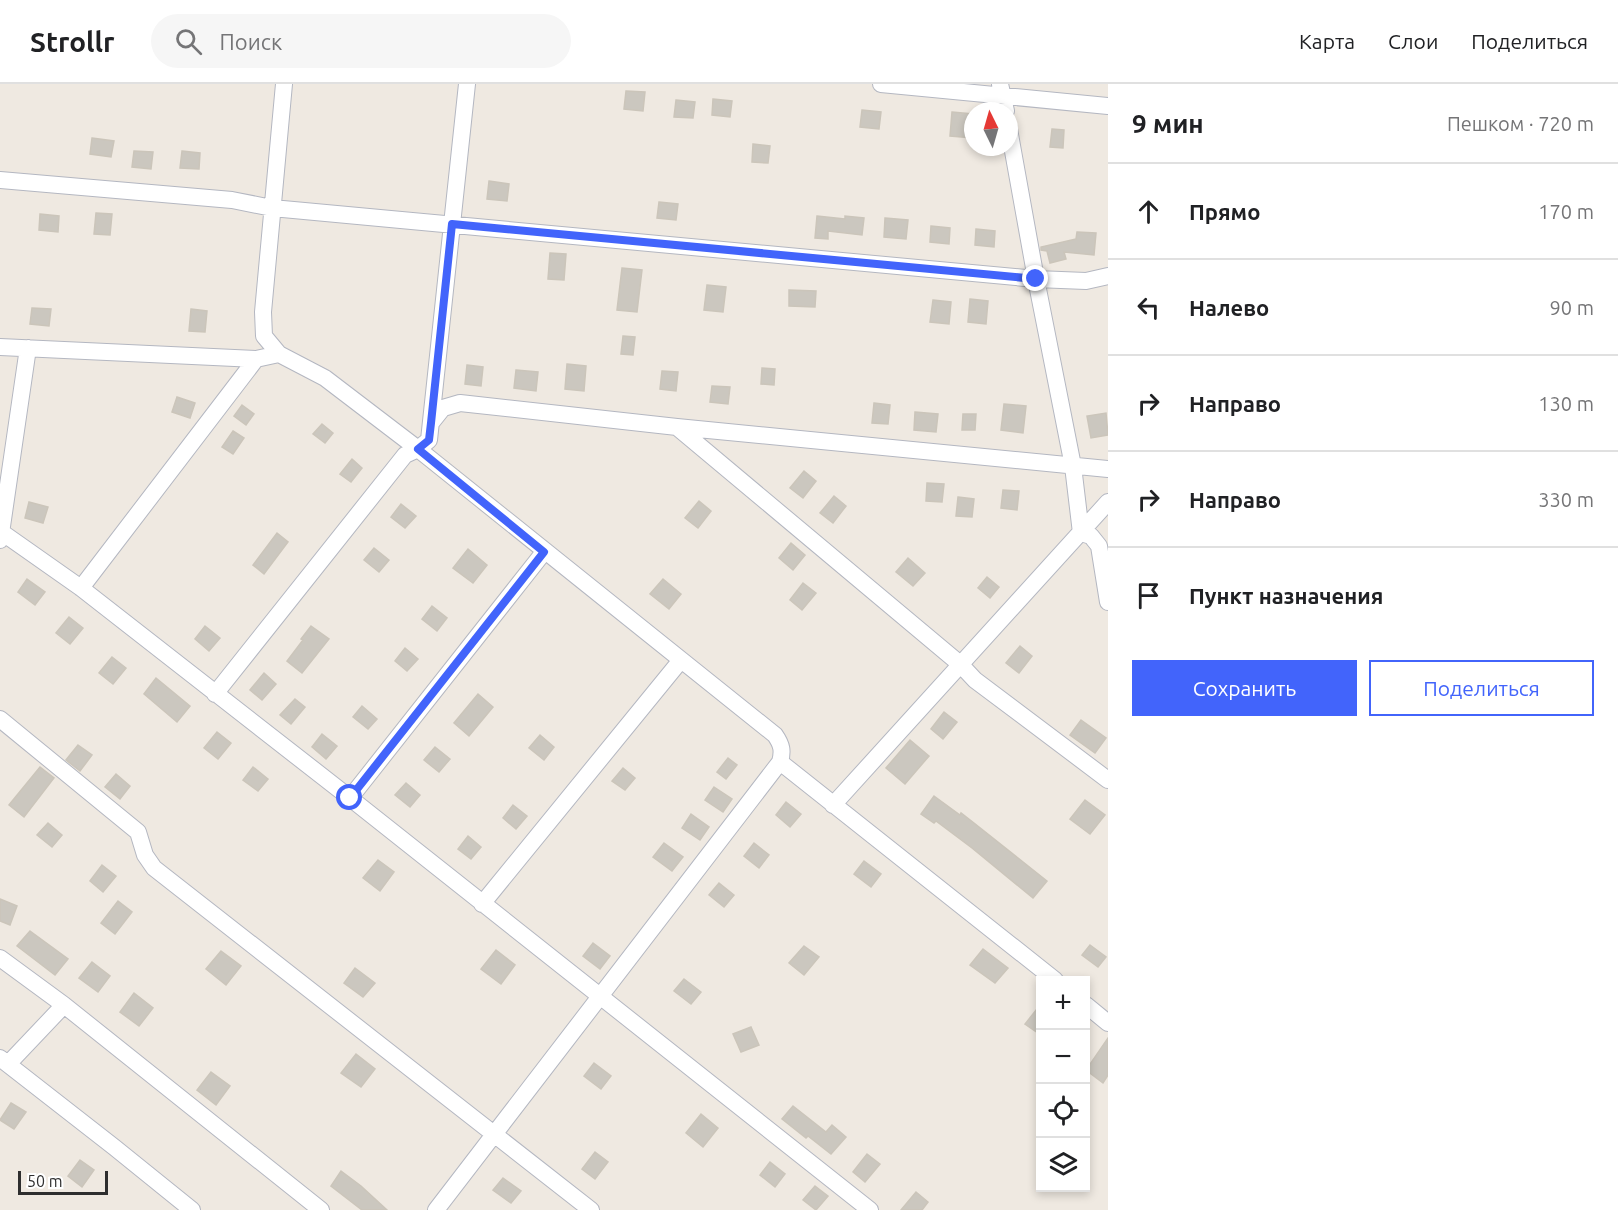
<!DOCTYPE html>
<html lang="ru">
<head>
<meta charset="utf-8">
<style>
	body { margin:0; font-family:Ubuntu,sans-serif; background:#f6f6f6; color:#202124 }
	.controls { position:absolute; right:18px; bottom:18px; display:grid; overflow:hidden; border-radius:0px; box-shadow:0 3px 9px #0003 }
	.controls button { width:54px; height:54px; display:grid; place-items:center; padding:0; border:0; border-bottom:2px solid #e0e0e0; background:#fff; color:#202124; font:30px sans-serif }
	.compass { position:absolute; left:964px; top:18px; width:54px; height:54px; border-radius:50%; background:#fff; box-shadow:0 3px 9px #0003; rotate:355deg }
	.scale { position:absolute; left:18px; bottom:15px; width:90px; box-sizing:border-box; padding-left:6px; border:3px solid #2e2e2e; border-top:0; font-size:16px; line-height:21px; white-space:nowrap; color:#2e2e2e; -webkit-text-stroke:4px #fff; paint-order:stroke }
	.stop { position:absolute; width:18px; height:18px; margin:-14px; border:4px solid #4264fb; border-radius:50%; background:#fff }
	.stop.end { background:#4264fb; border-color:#fff; box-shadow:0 2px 6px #0008 }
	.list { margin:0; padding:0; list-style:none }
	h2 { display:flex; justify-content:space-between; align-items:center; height:78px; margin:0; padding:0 24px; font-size:26px }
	h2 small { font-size:20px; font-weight:400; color:#757577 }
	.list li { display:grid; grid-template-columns:39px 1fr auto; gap:18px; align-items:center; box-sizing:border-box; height:96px; padding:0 24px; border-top:2px solid #e0e0e0 }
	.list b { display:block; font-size:22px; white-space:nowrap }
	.list em { font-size:20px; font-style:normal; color:#757577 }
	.actions { display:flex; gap:12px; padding:18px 24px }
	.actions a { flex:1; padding:14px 0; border:2px solid #4264fb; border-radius:0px; text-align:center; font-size:21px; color:#4264fb }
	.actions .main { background:#4264fb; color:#fff }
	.icon { flex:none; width:33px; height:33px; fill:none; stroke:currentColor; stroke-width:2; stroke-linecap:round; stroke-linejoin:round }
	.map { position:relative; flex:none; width:1108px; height:1126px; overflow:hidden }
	header { display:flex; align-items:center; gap:36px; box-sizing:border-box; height:84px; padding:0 30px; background:#fff; border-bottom:2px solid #e0e0e0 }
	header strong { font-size:28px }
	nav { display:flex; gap:33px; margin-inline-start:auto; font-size:21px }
	.search { width:420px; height:54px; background:#f6f6f6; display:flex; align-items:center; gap:15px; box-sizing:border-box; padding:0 21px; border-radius:33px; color:#757577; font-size:22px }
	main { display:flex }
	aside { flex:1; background:#fff }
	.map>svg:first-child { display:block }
</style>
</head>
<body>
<header>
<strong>Strollr</strong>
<div class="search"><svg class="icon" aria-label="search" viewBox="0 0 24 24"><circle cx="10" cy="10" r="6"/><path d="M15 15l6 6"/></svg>Поиск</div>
<nav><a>Карта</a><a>Слои</a><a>Поделиться</a></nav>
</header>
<main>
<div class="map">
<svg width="1108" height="1126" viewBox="0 0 1108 1126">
	<rect width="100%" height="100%" fill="#efe9e1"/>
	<path fill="#cbc7bf" stroke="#cbc5ba" stroke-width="1.5" d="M626,7L645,8L643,27L624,25Z
		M713,15L732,17L730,33L712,31Z
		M676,16L695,18L693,34L674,33Z
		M862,26L881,28L879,45L860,43Z
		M952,28L973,30V54L950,52Z
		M1052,45L1064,46L1063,64L1050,63Z
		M92,54L114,57L111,73L90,70Z
		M753,60L770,62L768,79L752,78Z
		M134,67L153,68L151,85L132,83Z
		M182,67L200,69L199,85L180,84Z
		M489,97L509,100L507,117L487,115Z
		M659,118L678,120L676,136L657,134Z
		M96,129L112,130L110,151L94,150Z
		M40,130L59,132L58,148L39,146Z
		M817,132L845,135V132L864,134L862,151L828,147V155L815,154Z
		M885,134L908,136L906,155L884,153Z
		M931,142L950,144L949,160L930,158Z
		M976,145L995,147L994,163L975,161Z
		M1077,148L1096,149L1094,171L1064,168L1066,175L1050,179L1047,167L1041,166V163L1076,155Z
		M550,169L566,170L564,196L548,195Z
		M622,184L642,186L637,228L617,226Z
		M707,201L726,203L723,228L704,226Z
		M789,206L816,207L815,223L789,222Z
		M970,215L988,217L986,240L968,238Z
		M933,216L951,218L949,240L930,238Z
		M32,224L51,225L49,242L30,240Z
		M191,225L207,227L205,248L189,247Z
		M623,252L635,253L633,271L621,270Z
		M567,280L586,282L584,307L565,305Z
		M467,281L483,283L481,302L465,300Z
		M762,284L775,285L774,301L761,300Z
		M516,286L538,288L536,307L514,304Z
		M662,287L678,288L676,307L660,305Z
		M712,302L730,303L728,320L710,318Z
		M177,313L195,319L190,334L172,328Z
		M874,319L890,321L888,340L872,339Z
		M1004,320L1026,322L1023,349L1001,346Z
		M242,321L254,330L246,341L234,332Z
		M915,328L938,330L936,348L914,346Z
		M1106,329L1108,351L1091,354L1087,332Z
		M963,330H976L975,346H962Z
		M322,340L333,349L325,359L313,350Z
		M233,347L244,354L233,370L222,363Z
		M352,375L362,384L351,398L340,390Z
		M804,387L816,397L803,414L790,404Z
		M927,399L944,400L942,418L926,417Z
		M1003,406L1019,407L1017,426L1001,424Z
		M834,412L846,422L833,439L820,429Z
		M958,413L974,415L972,433L956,432Z
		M699,417L711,427L698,444L685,434Z
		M29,418L48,423L43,439L25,434Z
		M401,420L416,432L405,444L391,433Z
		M277,449L288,458L264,490L253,481Z
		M791,459L805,471L793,486L779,474Z
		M374,464L389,476L379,488L364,476Z
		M468,465L487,481L473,499L453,484Z
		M908,474L925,489L913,502L896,488Z
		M987,493L999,503L990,514L978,504Z
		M27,495L45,508L35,521L18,508Z
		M663,495L681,510L669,525L650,510Z
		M803,499L816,509L802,526L790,516Z
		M432,522L447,534L437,547L422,535Z
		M69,533L83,544L70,560L56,549Z
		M205,542L220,554L209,567L195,555Z
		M311,542L329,555L302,589L287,577L303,556L301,555Z
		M1020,562L1032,572L1019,589L1006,579Z
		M405,564L418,575L407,587L395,577Z
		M112,573L126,584L113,600L99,589Z
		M264,589L276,600L262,616L250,606Z
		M156,594L190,622L177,638L144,610Z
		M478,610L493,623L469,652L454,639Z
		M295,615L305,623L291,640L280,631Z
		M362,622L377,635L368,645L353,633Z
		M944,628L957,638L943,655L931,645Z
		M1081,636L1106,654L1095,669L1070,651Z
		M217,648L231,659L218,675L204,664Z
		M322,650L337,662L326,675L312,663Z
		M540,651L554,663L544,676L529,664Z
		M910,656L929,672L905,700L886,684Z
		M78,661L92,671L80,687L66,676Z
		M435,663L450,675L439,688L424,676Z
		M728,674L737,681L726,695L717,688Z
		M40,683L54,694L24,733L9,721Z
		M253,683L268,695L258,707L243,696Z
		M623,684L635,694L625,706L612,697Z
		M116,690L130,702L120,715L105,703Z
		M406,699L420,711L410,723L395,711Z
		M714,703L732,715L723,728L705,716Z
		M934,712L960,731L961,729L974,739L1047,797L1033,814L972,764L936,737L934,739L921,730Z
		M1085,716L1105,731L1090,750L1070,735Z
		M786,718L801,730L790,743L776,731Z
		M513,721L527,732L516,745L503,734Z
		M691,730L709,743L700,756L682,744Z
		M48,739L62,751L52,763L37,751Z
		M468,752L481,763L471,775L458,765Z
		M664,759L683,773L672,787L653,773Z
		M754,759L769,771L759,784L744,772Z
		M378,776L394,788L380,807L363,794Z
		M864,777L881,790L871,803L854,790Z
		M102,781L116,792L103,808L90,797Z
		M719,799L734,811L724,823L709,811Z
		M0,815L17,822L10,841L0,837Z
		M118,817L132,828L115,850L101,839Z
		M30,847L68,875L55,891L17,862Z
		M593,859L610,872L600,885L583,872Z
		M1090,861L1106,873L1098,883L1082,871Z
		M804,862L819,873L804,891L789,879Z
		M983,865L1008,884L995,899L970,881Z
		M496,866L515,881L501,900L481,885Z
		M221,867L241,882L226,901L206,885Z
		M92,878L110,892L98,908L79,894Z
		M355,884L375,899L363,913L344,899Z
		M684,895L701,908L691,920L674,907Z
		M134,909L153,924L139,942L120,928Z
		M1041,920V951L1025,940Z
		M751,943L759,961L741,968L733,950Z
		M1108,954V991L1103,999L1086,986Z
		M356,970L375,985L361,1003L341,989Z
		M594,979L611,992L601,1005L584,992Z
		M211,988L230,1002L216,1021L197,1006Z
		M11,1019L26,1028L14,1045L0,1036Z
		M793,1022L826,1048L832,1041L846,1053L831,1070L808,1052L806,1054L782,1035Z
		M701,1030L718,1044L703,1063L686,1049Z
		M595,1068L608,1078L595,1095L582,1085Z
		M867,1070L880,1080L865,1098L853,1088Z
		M80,1076L94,1086L82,1103L68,1092Z
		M770,1078L785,1090L775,1103L760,1091Z
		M341,1087L361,1102L387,1126H362L331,1102Z
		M503,1094L521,1107L511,1119L493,1106Z
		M815,1102L828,1112L816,1126L803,1116Z
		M916,1108L928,1118L922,1126H901Z"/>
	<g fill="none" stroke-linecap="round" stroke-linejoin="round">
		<defs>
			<path id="minor" d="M881,0L1108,22
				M1000,0L1006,27
				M1009,45L1036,195L1073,382L1081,449
				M0,96L232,116L272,124L1036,195L1086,197L1108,192
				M0,263L256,275L279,270L325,294L418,365L775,651C782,661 783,667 780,678L436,1126
				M279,270L264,252L263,228L284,0
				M431,339L443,324L460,319L677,343L1108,385
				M677,343L960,580L975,596L1108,696
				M0,447L81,504L350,714L870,1126
				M1081,449L1091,452L1099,462L1108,518
				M0,456L28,264
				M81,504L256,275
				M215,610L405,371L418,365L429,356L467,0
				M0,635L138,748L145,771L154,784L591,1126
				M780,678L1055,896
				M350,714L544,468
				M833,721L1108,418
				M482,820L681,576
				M0,874L64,921L321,1126
				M1086,921L1108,939
				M0,974L114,1063L192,1126
				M9,979L64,921"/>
		</defs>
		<use href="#minor" stroke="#b4b7c1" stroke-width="18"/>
		<use href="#minor" stroke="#fff" stroke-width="16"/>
	</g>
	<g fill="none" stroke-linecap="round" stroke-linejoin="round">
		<path stroke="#4264fb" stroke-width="8" d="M350,714L544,468L418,365L429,356L431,339L452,140L1036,195"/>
	</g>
</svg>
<div class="controls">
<button>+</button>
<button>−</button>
<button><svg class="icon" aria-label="locate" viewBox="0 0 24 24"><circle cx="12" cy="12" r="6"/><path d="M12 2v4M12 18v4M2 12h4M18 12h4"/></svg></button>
<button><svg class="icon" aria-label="layers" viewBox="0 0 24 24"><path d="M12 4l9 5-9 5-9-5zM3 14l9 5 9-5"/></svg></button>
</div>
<svg class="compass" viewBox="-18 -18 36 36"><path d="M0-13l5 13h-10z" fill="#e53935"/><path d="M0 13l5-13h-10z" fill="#757577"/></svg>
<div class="scale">50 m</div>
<div class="stop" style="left:350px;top:714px"></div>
<div class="stop end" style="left:1036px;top:195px"></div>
</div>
<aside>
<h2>9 мин<small>Пешком · 720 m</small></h2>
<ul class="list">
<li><svg class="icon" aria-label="ahead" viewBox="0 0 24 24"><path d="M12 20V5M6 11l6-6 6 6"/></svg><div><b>Прямо</b></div><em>170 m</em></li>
<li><svg class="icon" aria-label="left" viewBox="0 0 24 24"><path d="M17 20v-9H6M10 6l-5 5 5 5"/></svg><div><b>Налево</b></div><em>90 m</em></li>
<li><svg class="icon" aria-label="right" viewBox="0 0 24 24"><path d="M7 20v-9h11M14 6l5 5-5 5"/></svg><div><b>Направо</b></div><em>130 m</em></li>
<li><svg class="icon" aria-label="right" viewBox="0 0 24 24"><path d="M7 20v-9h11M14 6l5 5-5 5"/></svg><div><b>Направо</b></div><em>330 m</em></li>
<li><svg class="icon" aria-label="arrive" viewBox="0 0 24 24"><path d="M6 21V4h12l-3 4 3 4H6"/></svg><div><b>Пункт назначения</b></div></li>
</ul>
<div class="actions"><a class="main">Сохранить</a><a>Поделиться</a></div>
</aside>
</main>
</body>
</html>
